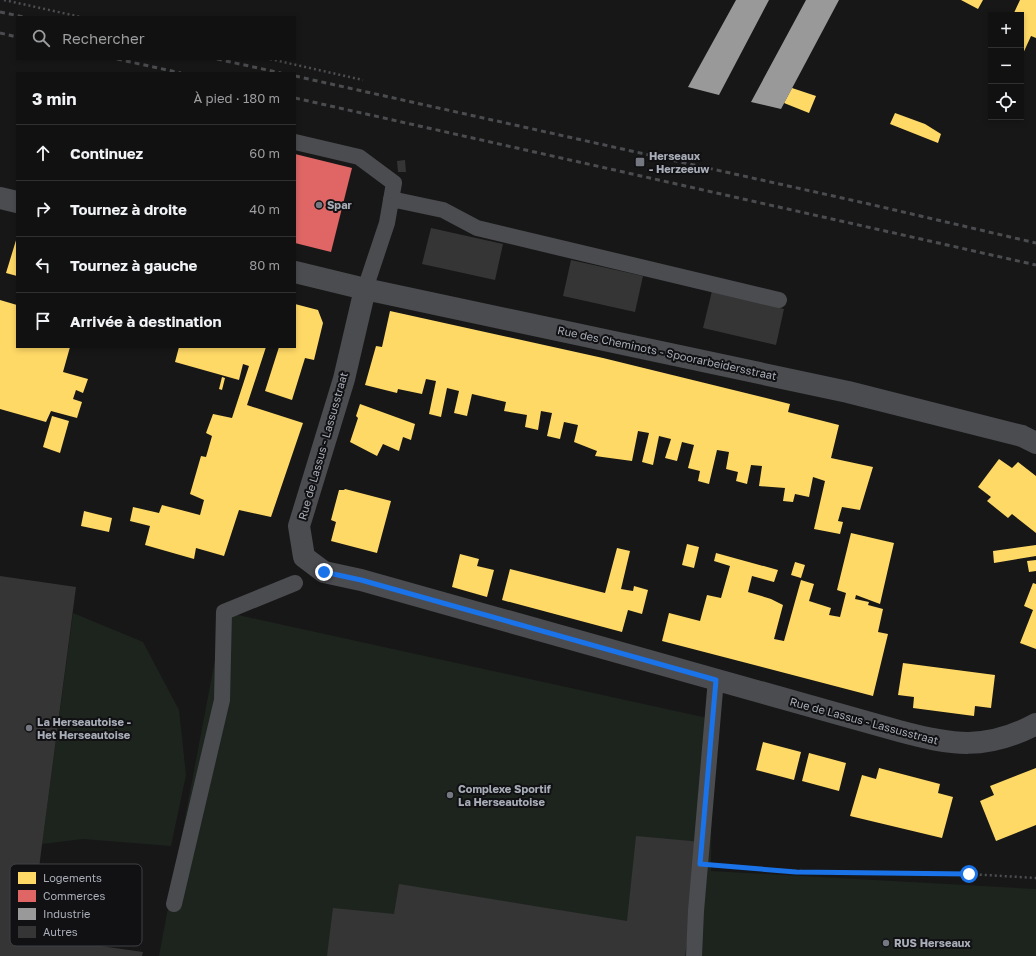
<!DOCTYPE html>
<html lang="fr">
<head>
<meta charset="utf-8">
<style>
	body { margin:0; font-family:"Golos Text",sans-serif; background:#1e1f1f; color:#f1f3f6 }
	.controls { position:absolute; right:12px; top:12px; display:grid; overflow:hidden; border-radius:0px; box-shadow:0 2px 6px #0003 }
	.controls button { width:36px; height:36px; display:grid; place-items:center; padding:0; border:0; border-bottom:1px solid #303131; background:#111; color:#f1f3f6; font:20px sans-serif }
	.stop { position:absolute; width:12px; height:12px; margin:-9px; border:3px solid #1a73e8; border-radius:50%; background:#fff }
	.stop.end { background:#1a73e8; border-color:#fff; box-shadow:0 1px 4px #0008 }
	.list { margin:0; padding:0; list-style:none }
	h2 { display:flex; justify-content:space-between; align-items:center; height:52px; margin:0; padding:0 16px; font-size:17px }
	h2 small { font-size:13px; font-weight:400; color:#9c9d9f }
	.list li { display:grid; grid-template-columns:26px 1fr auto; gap:12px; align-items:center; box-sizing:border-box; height:56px; padding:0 16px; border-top:1px solid #303131 }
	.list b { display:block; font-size:15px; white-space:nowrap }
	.list em { font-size:13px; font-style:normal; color:#9c9d9f }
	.icon { flex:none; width:22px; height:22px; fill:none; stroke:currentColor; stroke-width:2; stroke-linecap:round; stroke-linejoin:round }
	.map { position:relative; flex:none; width:1036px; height:956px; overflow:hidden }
	.search { position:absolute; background:#111; box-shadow:0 2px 6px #0003; left:16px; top:16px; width:280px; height:44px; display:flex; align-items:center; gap:10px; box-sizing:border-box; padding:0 14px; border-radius:0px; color:#9c9d9f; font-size:15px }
	.panel { position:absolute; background:#111; box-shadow:0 2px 6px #0003; left:16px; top:72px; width:280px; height:276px; border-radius:0px }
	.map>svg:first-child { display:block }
</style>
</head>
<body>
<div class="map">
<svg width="1036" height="956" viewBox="0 0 1036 956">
	<rect width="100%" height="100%" fill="#171717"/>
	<path fill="#1d241e" d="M224,612L712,719L711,871L1036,889V956H159Z
		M73,613L143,642L179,710L186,775L171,846L83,839L42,844Z"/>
	<path fill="#ffd966" d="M961,0H983L978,9Z
		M1020,0H1036V38L1031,36L1021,58V15H1013Z
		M792,88L816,96L809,113L784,103Z
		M895,113L925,124L941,134L938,143L890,124Z
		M17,237V276L6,273Z
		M0,300L17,305V347H70L63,372L88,379L83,393L76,390L73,399L82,402L77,418L51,411L46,422L0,409Z
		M295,304L318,310L323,323L314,360L305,358L292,400L265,391L279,347H295Z
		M390,311L603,358L790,404L788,412L839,425L831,458L873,467L860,510L842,507L838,521L843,522L840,534L814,529L825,481L813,477L809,497L795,494L793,502L783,501L785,488L759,486L762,466L751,465L747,484L736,481L738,472L726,469L729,452L717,450L709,484L698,481L700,471L688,468L694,445L682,442L677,461L665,458L671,439L659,436L653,465L642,462L649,433L638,431L632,461L595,456L597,451L574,442L578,425L564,422L560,439L547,436L552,413L541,411L538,430L525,427L527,415L504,411L506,402L472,394L467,416L454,413L459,391L447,388L441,417L429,414L436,381L426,379L422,394L398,389L397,393L365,385L376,346L382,347Z
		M179,347H266L247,405L303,423L271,517L239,510L224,556L196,548L194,559L145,545L150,526L130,521L133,507L159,513L162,505L200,515L204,500L190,494L201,456L206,457L212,436L206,433L213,414L232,418L249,366L243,364L239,380L175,362Z
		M222,377L225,378L222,390L219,389Z
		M360,404L415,424L411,440L403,437L399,451L383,444L377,456L350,442L358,418L356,416Z
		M52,416L69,421L60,453L43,447Z
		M999,459L1012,468L1018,462L1036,476V533L1012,514L1008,518L987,501L991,497L978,487Z
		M345,489L391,501L377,553L331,541L336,522L331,520L339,490H344Z
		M84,511L112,518L109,532L81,526Z
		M851,533L894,543L880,604L856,595L855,599L869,602L868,605L883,609L878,632L888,634L873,696L662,641L669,613L700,621L707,595L721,598L730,566L714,561L716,553L778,570L774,582L752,576L748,592L771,599L783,605L774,639L784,641L801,580L814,584L809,601L831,608L829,615L840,617L846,593L837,590Z
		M687,544L699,547L694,568L682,565Z
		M1036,545V556L994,563L993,551Z
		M617,548L630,551L621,589L633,591L634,586L648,590L642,614L628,610L622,632L502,600L510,569L605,593Z
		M460,554L479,559L477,566L494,570L487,597L452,587Z
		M1036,560V571L1029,572L1027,561Z
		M795,562L805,565L801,578L791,575Z
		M1033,583L1036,584V649L1020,643L1033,610L1024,606Z
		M903,663L995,675L991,708L975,706L974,716L913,708L914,697L898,695Z
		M763,742L801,752L794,780L756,770Z
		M809,753L846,763L839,791L802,781Z
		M879,768L940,784L938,793L953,797L942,838L850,816L862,775L876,779Z
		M1036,768V825L996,841L980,801L994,795L990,786Z"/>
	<path fill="#e06666" d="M295,154L352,168L331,252L295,243Z"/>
	<path fill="#999" d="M736,0H769L719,95L688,87Z
		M806,0H839L781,109L751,102Z"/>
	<path fill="#353536" d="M405,160L406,172H398L397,161Z
		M431,228L503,244L495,280L422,264Z
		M571,260L643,276L635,312L563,296Z
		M712,291L784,309L776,345L703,328Z
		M0,576L76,587L30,936L143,952L142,956H0Z
		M636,836L702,842L685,956H327L333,908L394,914L399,884L627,921Z"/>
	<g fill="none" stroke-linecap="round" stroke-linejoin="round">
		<path stroke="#4d4e52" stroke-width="2.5" stroke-dasharray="2 3" stroke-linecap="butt" d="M4,0L81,17
			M270,59L363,80
			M725,866L796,871L969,874L1036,878"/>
		<path stroke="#4b4c50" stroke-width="16" d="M295,142L359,157L394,183L387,223L365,289
			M391,199L443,210L477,228L779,300
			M174,904L222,700L224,612L295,583
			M694,956L696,911L716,679"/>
		<path stroke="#4b4c50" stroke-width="22" d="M0,198L17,202
			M295,272L365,289L848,392L1022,436L1036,443
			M365,289L344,379L299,526L304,557L324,572L361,580L899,731C951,745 986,751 1036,724"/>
		<path stroke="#4b4c4f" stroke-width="3" stroke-dasharray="5 4" stroke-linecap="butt" d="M0,12L24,17
			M0,33L17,37
			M117,59L181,73
			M217,59L281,73
			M295,76L869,204L1036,243
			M295,98L1036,265"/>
	</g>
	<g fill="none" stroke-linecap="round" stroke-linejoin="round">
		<path stroke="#1a73e8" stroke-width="5" d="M324,572L361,580L716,680L700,864L796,872L969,874"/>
	</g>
	<g fill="#757880" stroke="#111113" stroke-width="1.5">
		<rect x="635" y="157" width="10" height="10" rx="2"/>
		<circle cx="319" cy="205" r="4"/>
		<circle cx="29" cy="728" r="4"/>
		<circle cx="450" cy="795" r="4"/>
		<circle cx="886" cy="943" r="4"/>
	</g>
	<g text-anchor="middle" stroke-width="4" stroke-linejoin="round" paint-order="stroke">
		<g font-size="11" font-weight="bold" fill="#a8adb8" stroke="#111113" text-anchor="start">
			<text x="649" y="160">Herseaux<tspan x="649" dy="13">- Herzeeuw</tspan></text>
			<text x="327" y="209">Spar</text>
			<text x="37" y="726">La Herseautoise -<tspan x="37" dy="13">Het Herseautoise</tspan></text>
			<text x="458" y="793">Complexe Sportif<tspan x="458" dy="13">La Herseautoise</tspan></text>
			<text x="894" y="947">RUS Herseaux</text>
		</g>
		<g font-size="11" fill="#a8adb8" stroke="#111113">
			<text transform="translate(667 353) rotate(12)" y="4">Rue des Cheminots - Spoorarbeidersstraat</text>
			<text transform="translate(323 446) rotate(-74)" y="4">Rue de Lassus - Lassusstraat</text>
			<text transform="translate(864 721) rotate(15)" y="4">Rue de Lassus - Lassusstraat</text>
		</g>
	</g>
	<rect x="10" y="864" width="132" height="82" rx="6" fill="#111113" stroke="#3e4045" stroke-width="1"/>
	<rect x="18" y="872" width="18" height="12" fill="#ffd966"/>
	<rect x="18" y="890" width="18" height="12" fill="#e06666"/>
	<rect x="18" y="908" width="18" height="12" fill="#999"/>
	<rect x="18" y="926" width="18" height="12" fill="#353536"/>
	<g font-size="11" fill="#a8adb8">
		<text x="43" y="882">Logements</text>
		<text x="43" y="900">Commerces</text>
		<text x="43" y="918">Industrie</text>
		<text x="43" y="936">Autres</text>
	</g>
</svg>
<div class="controls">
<button>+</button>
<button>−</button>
<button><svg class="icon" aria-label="locate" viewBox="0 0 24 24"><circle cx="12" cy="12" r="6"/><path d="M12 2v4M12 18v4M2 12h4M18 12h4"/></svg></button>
</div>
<div class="stop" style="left:969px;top:874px"></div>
<div class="stop end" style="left:324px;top:572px"></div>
<div class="search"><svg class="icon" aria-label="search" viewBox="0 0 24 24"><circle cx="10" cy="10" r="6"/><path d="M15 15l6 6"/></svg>Rechercher</div>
<section class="panel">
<h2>3 min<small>À pied · 180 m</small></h2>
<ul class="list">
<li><svg class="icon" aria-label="ahead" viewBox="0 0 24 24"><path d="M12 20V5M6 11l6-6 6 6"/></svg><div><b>Continuez</b></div><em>60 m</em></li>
<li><svg class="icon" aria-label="right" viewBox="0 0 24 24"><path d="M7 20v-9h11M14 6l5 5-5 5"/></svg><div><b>Tournez à droite</b></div><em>40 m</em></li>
<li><svg class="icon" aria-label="left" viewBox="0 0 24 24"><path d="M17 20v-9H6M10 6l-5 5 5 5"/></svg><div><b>Tournez à gauche</b></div><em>80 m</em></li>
<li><svg class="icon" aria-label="arrive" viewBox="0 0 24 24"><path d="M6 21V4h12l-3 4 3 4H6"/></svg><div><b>Arrivée à destination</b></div></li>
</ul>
</section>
</div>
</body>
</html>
